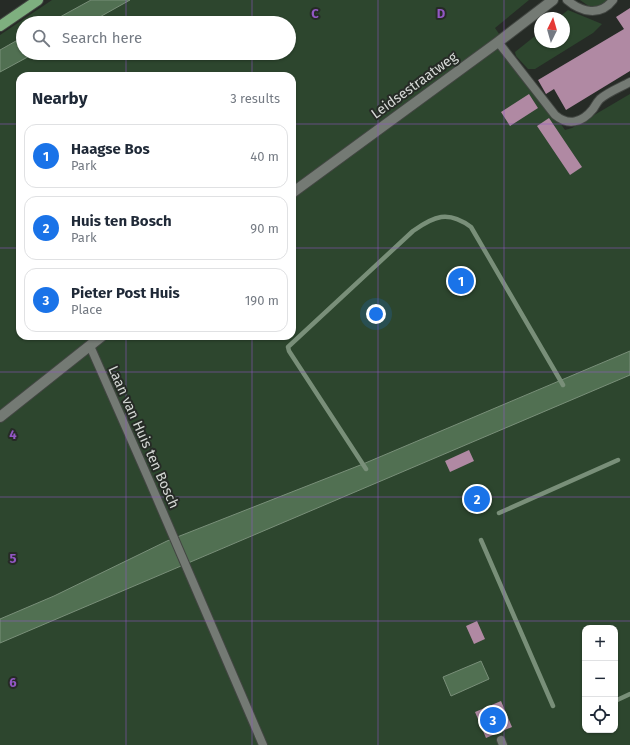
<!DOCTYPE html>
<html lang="en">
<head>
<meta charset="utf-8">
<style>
	body { margin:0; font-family:"Fira Sans",sans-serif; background:#f6f6f7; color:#1f2937 }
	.controls { position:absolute; right:12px; bottom:12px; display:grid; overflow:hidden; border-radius:8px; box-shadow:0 1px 3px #0004 }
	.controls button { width:36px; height:36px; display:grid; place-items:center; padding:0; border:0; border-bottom:1px solid #e0e1e3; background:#fff; color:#1f2937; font:20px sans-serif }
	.compass { position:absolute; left:534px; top:12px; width:36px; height:36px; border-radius:50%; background:#fff; box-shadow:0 1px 3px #0004; rotate:5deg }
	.you { position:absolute; left:376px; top:314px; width:14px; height:14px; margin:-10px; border:3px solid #fff; border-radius:50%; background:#1a73e8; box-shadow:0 0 0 6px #1a73e833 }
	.badge { display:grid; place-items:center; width:26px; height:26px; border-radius:50%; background:#1a73e8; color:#fff; font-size:13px; font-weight:700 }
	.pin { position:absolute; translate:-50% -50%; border:2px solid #fff; box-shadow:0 1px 4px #0006 }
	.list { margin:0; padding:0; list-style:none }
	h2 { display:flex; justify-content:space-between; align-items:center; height:52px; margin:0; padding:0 16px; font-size:17px }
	h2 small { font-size:13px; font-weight:400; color:#747a83 }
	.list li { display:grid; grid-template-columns:26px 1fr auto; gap:12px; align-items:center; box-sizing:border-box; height:64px; margin:0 8px 8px; padding:0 8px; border:1px solid #e0e1e3; border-radius:12px }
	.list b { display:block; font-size:15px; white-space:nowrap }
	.list p { margin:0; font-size:13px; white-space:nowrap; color:#747a83 }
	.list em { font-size:13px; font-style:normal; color:#747a83 }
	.icon { flex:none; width:22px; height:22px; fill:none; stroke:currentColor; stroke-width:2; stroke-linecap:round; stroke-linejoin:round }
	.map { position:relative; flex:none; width:630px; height:745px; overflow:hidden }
	.search { position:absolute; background:#fff; box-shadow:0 1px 3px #0004; left:16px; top:16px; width:280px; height:44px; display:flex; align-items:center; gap:10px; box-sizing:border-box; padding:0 14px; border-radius:22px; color:#747a83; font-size:15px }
	.panel { position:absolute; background:#fff; box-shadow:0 1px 3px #0004; left:16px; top:72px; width:280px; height:268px; border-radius:12px }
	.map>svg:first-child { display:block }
</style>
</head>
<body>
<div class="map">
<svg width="630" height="745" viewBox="0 0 630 745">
	<rect width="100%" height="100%" fill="#262b26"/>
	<path fill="#2d462e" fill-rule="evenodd" d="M52,0H91L49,23H23V37L0,50V35Z
		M111,0H529L495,28L565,130L572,128L630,94V745H0V64L23,53H289V23H71ZM20,76H292V336H20ZM585,628H615V730H585Z
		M580,0H608L606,4L593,9Z
		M568,10L602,24L593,33L535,69H528L516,56L515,52L540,32V42H564V18H558Z"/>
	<path fill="#517052" stroke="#798f79" d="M91,0H130L89,23H49Z
		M23,37V53H35L0,72V50Z
		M630,351V375L0,643V619L54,596L167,541L363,464Z
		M481,661L489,679L451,696L443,677Z"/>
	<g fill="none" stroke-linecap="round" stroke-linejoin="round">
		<path stroke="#798f79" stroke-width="4.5" d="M366,469L289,351L288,347L413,231C434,216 448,210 471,227L563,385
			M499,513L618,460
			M481,540L553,706
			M615,701L630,694"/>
	</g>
	<path fill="#b089a3" d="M630,8V71L566,110L554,89L546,94L538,80L624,29L616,17Z
		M529,94L538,108L510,126L501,112Z
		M549,118L582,167L570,175L537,126Z
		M469,450L474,461L450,472L445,461Z
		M477,621L485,639L474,644L466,626Z
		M501,701L512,727L486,738L475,712Z"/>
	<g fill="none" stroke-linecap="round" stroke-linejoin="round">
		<defs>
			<path id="service" d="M567,0C581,12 600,17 613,0
				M498,42L555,115C568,126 582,123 593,109C595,106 597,102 600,99C608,92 621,87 630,82
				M90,346L149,480L263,745
				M501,740L503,745"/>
			<path id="minor" d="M292,193L498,42L553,0
				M0,417L102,336"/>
			<path id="primary" d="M0,26L38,0"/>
		</defs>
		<use href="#service" stroke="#424642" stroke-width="10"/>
		<use href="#minor" stroke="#424642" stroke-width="12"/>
		<use href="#primary" stroke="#424642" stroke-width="12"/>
		<use href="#service" stroke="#747a74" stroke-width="8"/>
		<use href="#minor" stroke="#747a74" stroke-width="10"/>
		<use href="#primary" stroke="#7eaf7f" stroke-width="10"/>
	</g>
	<path fill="none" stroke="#9257c4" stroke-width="1" stroke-opacity="0.55" d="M126,0V23M252,0V23M378,0V745M504,0V745M126,53V76M252,53V76M0,124H20M292,124H630M0,248H20M292,248H630M126,336V745M252,336V745M0,372H630M0,497H630M0,621H630"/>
	<g text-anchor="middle" stroke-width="4" stroke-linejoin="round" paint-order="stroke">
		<g font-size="14" fill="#d5d8d5" stroke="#262b26">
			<text transform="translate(414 85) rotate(-36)" y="5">Leidsestraatweg</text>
			<text transform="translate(144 437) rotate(66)" y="5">Laan van Huis ten Bosch</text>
		</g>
	</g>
	<g font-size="13" text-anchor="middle" font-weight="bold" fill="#9257c4" stroke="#262b26" stroke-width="4" stroke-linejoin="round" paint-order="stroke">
		<text x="315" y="18">C</text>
		<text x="441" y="18">D</text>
		<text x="13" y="439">4</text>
		<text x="13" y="563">5</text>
		<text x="13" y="687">6</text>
	</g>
</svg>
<div class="controls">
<button>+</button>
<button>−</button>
<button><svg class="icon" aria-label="locate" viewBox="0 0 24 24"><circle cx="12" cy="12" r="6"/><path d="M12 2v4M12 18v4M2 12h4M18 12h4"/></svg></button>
</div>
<svg class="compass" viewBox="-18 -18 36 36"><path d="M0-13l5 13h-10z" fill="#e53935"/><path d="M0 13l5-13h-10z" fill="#747a83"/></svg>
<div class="you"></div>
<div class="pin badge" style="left:461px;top:281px">1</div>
<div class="pin badge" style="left:477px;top:499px">2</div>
<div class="pin badge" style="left:493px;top:720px">3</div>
<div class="search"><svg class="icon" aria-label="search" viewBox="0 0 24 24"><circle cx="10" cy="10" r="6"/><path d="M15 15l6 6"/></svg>Search here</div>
<section class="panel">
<h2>Nearby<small>3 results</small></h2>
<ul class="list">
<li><span class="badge">1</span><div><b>Haagse Bos</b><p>Park</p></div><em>40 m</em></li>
<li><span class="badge">2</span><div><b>Huis ten Bosch</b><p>Park</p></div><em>90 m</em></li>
<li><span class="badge">3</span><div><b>Pieter Post Huis</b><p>Place</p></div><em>190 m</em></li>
</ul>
</section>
</div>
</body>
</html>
